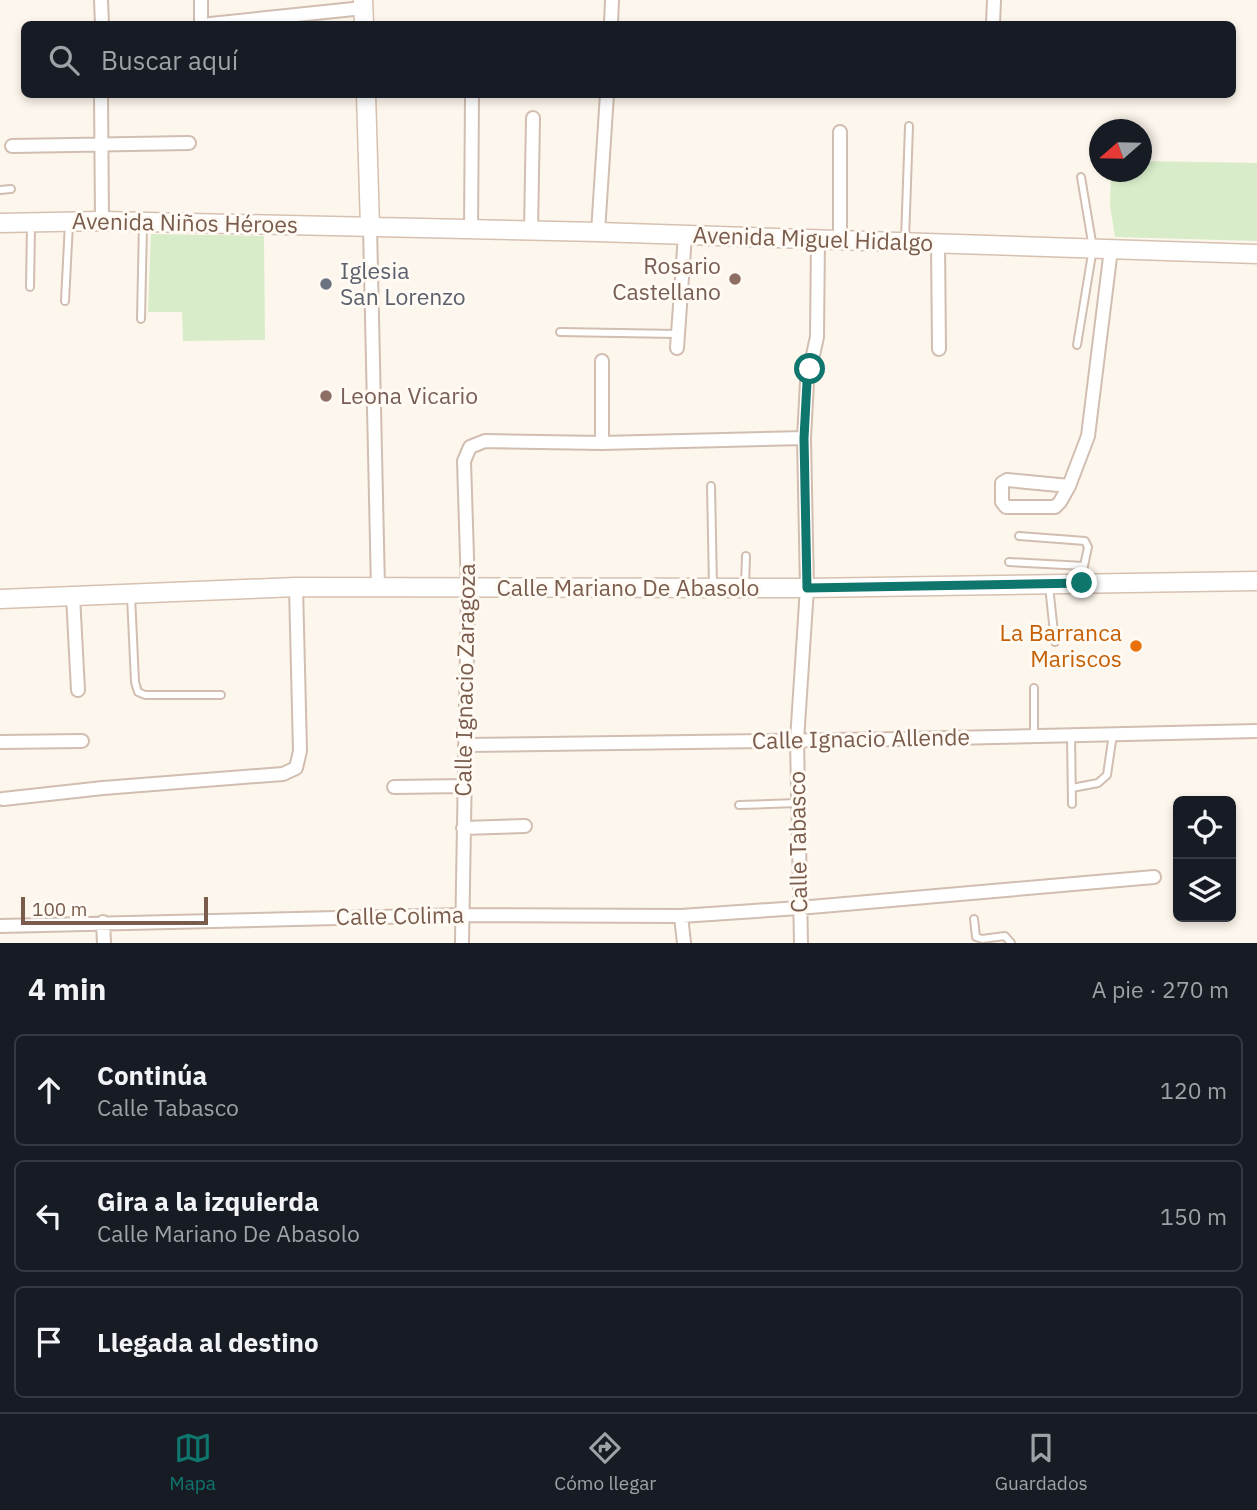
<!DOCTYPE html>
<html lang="es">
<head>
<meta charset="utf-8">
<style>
	body { margin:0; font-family:"IBM Plex Sans",sans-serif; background:#20242c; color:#f1f3f6 }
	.controls { position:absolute; right:21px; bottom:21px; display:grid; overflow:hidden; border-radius:10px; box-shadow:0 4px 10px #0003 }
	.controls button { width:63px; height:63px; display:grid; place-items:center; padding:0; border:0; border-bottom:2px solid #363941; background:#171b24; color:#f1f3f6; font:35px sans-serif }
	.compass { position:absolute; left:1089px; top:119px; width:63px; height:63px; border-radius:50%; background:#171b24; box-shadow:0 4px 10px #0003; rotate:250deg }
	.scale { position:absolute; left:21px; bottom:18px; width:187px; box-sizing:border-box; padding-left:7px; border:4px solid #7a5c4d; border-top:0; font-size:19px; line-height:24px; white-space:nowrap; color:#7a5c4d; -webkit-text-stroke:5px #fffaf3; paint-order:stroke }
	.stop { position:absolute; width:21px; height:21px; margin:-16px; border:5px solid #0f766e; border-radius:50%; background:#fff }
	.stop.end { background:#0f766e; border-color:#fff; box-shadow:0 2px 7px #0008 }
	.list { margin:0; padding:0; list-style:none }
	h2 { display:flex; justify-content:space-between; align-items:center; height:91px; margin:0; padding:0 28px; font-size:30px }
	h2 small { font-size:23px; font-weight:400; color:#9ea1a6 }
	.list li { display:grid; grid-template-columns:46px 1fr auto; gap:21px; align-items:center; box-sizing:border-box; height:112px; margin:0 14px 14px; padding:0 14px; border:2px solid #363941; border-radius:10px }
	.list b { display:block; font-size:26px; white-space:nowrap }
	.list p { margin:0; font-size:23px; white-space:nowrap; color:#9ea1a6 }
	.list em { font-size:23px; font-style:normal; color:#9ea1a6 }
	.icon { flex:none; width:38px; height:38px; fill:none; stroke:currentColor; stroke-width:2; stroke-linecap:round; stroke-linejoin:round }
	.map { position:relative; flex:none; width:1257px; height:943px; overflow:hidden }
	.search { position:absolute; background:#171b24; box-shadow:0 4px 10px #0003; left:21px; right:21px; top:21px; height:77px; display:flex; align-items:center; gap:18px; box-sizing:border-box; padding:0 24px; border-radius:10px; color:#9ea1a6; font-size:26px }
	.sheet { height:469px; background:#171b24 }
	nav { display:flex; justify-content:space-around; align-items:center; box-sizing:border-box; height:98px; border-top:2px solid #363941; background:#171b24; font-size:19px; color:#9ea1a6 }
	nav a { display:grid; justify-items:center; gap:4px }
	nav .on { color:#0f766e }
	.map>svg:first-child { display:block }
</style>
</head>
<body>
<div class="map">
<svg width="1257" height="943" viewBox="0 0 1257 943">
	<rect width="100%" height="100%" fill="#fdf6ec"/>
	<path fill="#d8ecc9" d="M1142,161L1257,163V241L1115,237L1110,205L1111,172H1142Z
		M151,234L264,236L265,340L183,341L182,312H148Z"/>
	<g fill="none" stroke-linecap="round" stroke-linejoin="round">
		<defs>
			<path id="lane" d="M0,190L11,189
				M905,240L909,126
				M30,287L31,224
				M65,301L69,223
				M141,319L143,224
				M560,332L677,334
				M1077,345L1093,248L1081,177
				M711,486L713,586
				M1019,536L1085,541L1088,547L1084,566
				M1009,562L1084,566L1082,582
				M745,586L746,556
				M1049,586L1055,642
				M131,596L135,682L138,692L145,695H221
				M1034,688V736
				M1071,735L1072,804
				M1072,788L1098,783L1107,775L1113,734
				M739,805L797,803
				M974,919L976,937L982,939L1005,936L1011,943"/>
			<path id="street" d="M101,0L102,24
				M201,0V24
				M210,24L363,8
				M611,24L612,0
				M993,24L994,0
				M101,94L102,221
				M12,146L189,143
				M370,227L378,588
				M471,230L472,97
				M531,231L533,118
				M598,232L607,94
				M840,239V132
				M938,243L939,349
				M677,348L685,235
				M602,361V443
				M1069,486L1007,480L1002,483V502L1006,507H1055L1060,502L1069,486L1088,436L1111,249
				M73,596L78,690
				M0,742L82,741
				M465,745L903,739L1257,731
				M394,787L464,786
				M3,799L103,788L283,774L296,768L300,751L296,587
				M463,828L525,826
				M681,916L684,943
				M103,922L104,943
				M0,926L462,915L681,916L799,908L1154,877
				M462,943L468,589L464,461L470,447L485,441L602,443L804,438
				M801,943L797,740L807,588L804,438L807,382L817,337L818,239"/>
			<path id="secondary" d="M363,0L364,24
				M366,94L370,227
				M0,223L102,221L598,232L1257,254
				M0,599L296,587L807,588L1257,581"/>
		</defs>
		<use href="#lane" stroke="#d1beb0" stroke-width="10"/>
		<use href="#street" stroke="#d1beb0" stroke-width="16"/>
		<use href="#secondary" stroke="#d6c0b0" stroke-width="21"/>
		<use href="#lane" stroke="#fff" stroke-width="6"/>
		<use href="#street" stroke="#fff" stroke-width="12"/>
		<use href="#secondary" stroke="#fff" stroke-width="18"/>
	</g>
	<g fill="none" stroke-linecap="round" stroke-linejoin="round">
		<path stroke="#0f766e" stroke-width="9" d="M810,369L807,382L804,438L807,588L1082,583"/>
	</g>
	<g fill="#8d6e63" stroke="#fffaf3" stroke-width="2.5">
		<circle cx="735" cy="279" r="7"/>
		<circle cx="326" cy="396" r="7"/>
	</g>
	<circle fill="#6b7280" stroke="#fffaf3" stroke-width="2.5" cx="326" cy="284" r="7"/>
	<circle fill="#e8710a" stroke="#fffaf3" stroke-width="2.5" cx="1136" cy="646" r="7"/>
	<g text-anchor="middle" stroke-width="6" stroke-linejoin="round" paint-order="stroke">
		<g font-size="23" fill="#7a5c4d" stroke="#fffaf3">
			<text transform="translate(185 223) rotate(1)" y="8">Avenida Niños Héroes</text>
			<text transform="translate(813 239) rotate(2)" y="8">Avenida Miguel Hidalgo</text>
			<text x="628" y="596">Calle Mariano De Abasolo</text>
			<text transform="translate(465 680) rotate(-89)" y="8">Calle Ignacio Zaragoza</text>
			<text transform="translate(861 739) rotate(-1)" y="8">Calle Ignacio Allende</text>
			<text transform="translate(798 842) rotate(-91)" y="8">Calle Tabasco</text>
			<text transform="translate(400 916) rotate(-1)" y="8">Calle Colima</text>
		</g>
		<g font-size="23" fill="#785e54" stroke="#fffaf3" text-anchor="end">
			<text x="721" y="274">Rosario<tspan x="721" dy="26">Castellano</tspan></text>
			<text x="340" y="404" text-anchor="start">Leona Vicario</text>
		</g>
		<g font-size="23" fill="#5b616d" stroke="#fffaf3" text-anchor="start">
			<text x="340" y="279">Iglesia<tspan x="340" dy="26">San Lorenzo</tspan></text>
		</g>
		<g font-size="23" fill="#c56008" stroke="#fffaf3" text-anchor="end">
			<text x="1122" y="641">La Barranca<tspan x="1122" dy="26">Mariscos</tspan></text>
		</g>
	</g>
</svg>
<div class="controls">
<button><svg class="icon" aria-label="locate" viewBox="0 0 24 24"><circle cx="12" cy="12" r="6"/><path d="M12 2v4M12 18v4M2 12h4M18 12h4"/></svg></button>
<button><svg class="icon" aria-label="layers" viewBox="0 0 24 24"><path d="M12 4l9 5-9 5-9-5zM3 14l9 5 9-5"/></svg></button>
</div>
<svg class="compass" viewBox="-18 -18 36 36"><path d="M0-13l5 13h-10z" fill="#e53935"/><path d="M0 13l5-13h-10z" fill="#9ea1a6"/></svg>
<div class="scale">100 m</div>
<div class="stop" style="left:810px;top:369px"></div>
<div class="stop end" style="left:1082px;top:583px"></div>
<div class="search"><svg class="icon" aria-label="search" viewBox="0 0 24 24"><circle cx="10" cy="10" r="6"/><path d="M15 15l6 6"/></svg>Buscar aquí</div>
</div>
<section class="sheet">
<h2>4 min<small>A pie · 270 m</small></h2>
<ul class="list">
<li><svg class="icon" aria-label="ahead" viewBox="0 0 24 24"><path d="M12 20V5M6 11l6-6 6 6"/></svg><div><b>Continúa</b><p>Calle Tabasco</p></div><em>120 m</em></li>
<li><svg class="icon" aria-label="left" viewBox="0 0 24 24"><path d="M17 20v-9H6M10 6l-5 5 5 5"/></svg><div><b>Gira a la izquierda</b><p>Calle Mariano De Abasolo</p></div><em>150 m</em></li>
<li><svg class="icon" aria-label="arrive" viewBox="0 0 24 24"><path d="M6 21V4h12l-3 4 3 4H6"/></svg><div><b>Llegada al destino</b></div></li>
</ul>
</section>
<nav>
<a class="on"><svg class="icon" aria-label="map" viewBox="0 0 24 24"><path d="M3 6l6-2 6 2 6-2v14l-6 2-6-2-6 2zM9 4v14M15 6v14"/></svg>Mapa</a>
<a><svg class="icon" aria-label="directions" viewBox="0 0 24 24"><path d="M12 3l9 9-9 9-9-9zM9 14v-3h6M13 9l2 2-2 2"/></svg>Cómo llegar</a>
<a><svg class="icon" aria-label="saved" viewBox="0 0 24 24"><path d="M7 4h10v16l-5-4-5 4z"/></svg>Guardados</a>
</nav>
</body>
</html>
